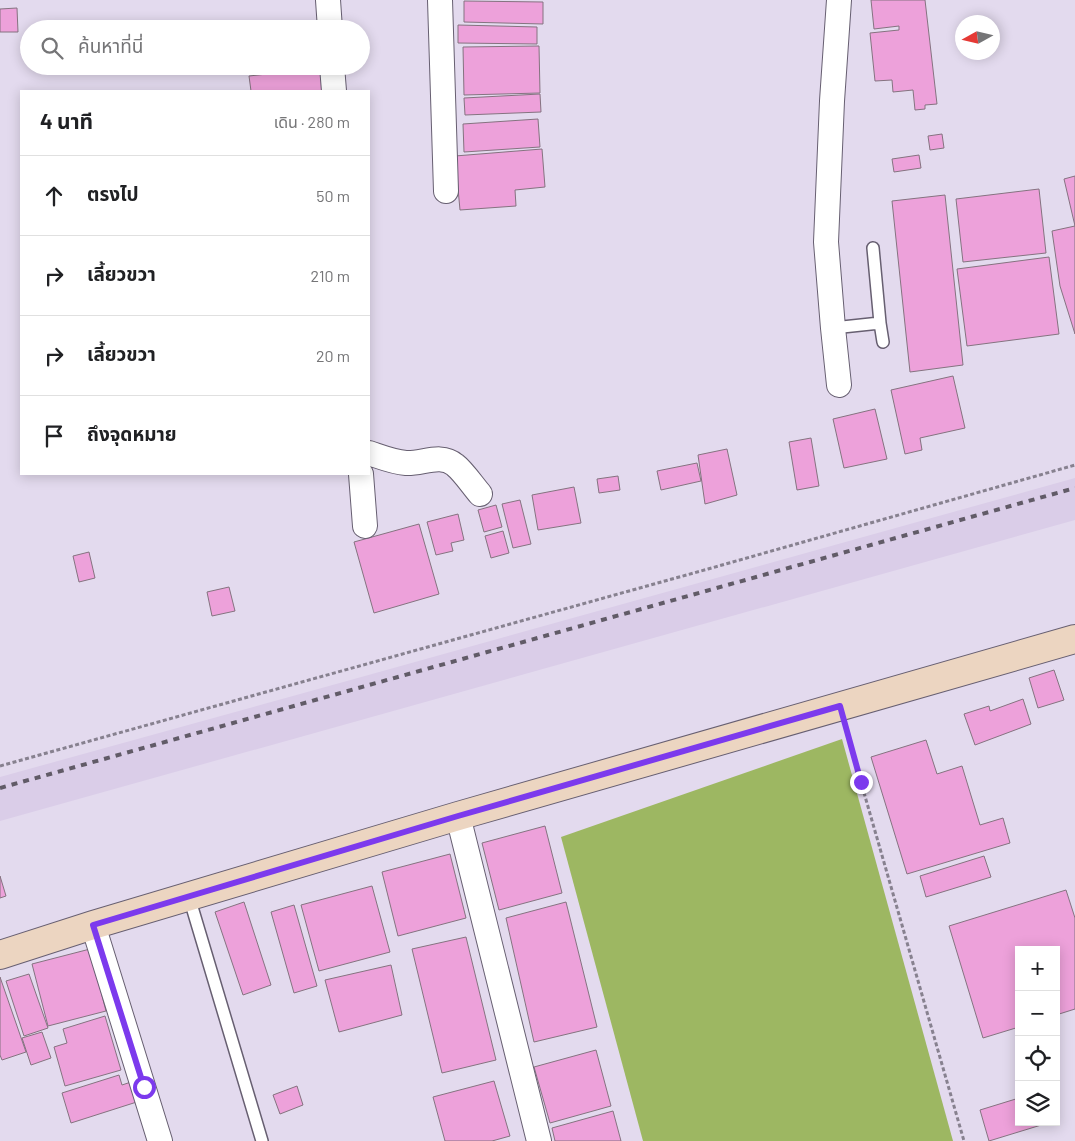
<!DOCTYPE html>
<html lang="th">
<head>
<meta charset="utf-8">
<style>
	body { margin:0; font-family:Barlow,"Noto Sans Thai",sans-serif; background:#f6f6f6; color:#202124 }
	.controls { position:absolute; right:15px; bottom:15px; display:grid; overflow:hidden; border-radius:0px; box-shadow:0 2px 12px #0003 }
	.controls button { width:45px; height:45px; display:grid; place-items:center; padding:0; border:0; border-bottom:1px solid #e0e0e0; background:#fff; color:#202124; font:25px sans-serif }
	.compass { position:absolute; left:955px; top:15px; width:45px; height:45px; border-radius:50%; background:#fff; box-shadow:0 2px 12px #0003; rotate:262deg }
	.stop { position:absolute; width:15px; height:15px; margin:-11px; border:4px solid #7c3aed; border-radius:50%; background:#fff }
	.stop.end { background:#7c3aed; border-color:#fff; box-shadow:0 1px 5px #0008 }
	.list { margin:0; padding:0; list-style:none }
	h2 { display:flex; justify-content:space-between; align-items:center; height:65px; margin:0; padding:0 20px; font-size:21px }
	h2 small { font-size:16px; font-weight:400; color:#757577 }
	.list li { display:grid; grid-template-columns:32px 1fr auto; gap:15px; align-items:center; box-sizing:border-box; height:80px; padding:0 20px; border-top:1px solid #e0e0e0 }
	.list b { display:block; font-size:19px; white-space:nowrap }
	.list em { font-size:16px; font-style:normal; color:#757577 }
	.icon { flex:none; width:28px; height:28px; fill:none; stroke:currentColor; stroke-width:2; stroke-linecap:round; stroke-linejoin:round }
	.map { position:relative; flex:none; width:1075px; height:1141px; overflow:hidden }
	.search { position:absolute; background:#fff; box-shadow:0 2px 12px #0003; left:20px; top:20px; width:350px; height:55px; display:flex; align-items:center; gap:12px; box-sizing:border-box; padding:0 18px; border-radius:28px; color:#757577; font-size:19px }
	.panel { position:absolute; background:#fff; box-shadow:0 2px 12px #0003; left:20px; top:90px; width:350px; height:385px; border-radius:0px }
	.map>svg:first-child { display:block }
</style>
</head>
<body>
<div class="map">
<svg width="1075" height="1141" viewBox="0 0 1075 1141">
	<rect width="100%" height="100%" fill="#e3daee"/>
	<path fill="#dacde8" d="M1075,478V520L0,821V777L347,681Z"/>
	<path fill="#9db762" d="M842,739L953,1141H643L561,837Z"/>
	<path fill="#eda1da" stroke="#857380" d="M871,0H925L937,104L925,105V109L915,110L913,90L893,92L892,80L875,81L870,33L899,30V26L874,29Z
		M464,1L543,2V24L464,22Z
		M17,8L18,32H0V9Z
		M458,25L537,27V44L458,43Z
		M539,46L540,93L464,95L463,47Z
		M266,66H321L325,91H251L249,76L267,74Z
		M540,94L541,112L465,115L464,98Z
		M538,119L540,147L464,152L463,124Z
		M942,134L944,148L930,150L928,136Z
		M542,149L545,187L515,190L516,206L460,210L455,156Z
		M919,155L921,168L894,172L892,159Z
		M1075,176V334L1060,286L1052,231L1075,226L1064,179Z
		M1039,189L1046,253L963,262L956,199Z
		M945,195L963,365L910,372L892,201Z
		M1049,257L1059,334L967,346L957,269Z
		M953,376L965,428L920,438L922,450L905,454L891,390Z
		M875,409L887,459L844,468L833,419Z
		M811,438L819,486L797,490L789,442Z
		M727,449L737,495L705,504L698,455Z
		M697,463L701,481L661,490L657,471Z
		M618,476L620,490L599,493L597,479Z
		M574,487L581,523L538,530L532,495Z
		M520,500L531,544L513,548L502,504Z
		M496,505L502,527L484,532L478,510Z
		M458,514L464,540L451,543L453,551L436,555L427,522Z
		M419,524L439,594L374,613L354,542Z
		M503,531L509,553L491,558L485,536Z
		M89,552L95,578L79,582L73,556Z
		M229,587L235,611L212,616L207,592Z
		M1054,670L1064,700L1038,708L1029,678Z
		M1023,699L1031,724L975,745L964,714L989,706L990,711Z
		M926,740L937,774L962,766L980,825L1003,818L1010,843L907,874L871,757Z
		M545,826L562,893L499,910L482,843Z
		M450,854L466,918L398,936L382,872Z
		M984,856L991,877L926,897L920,876Z
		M0,876L6,896L0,898Z
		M372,886L390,952L319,971L301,905Z
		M1066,890L1075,918V1009L1056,1015V950H1019V1027L983,1038L949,926Z
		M244,902L271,985L243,995L215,912Z
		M566,902L597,1027L534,1042L506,918Z
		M294,905L317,986L294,993L271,912Z
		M466,937L496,1060L442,1073L412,949Z
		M90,949L106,1011L48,1026L32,964Z
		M391,965L402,1015L339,1032L325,980Z
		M29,974L48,1028L24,1036L6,981Z
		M0,977L26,1052L2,1060L0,1055Z
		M105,1016L121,1070L65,1086L54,1047L67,1043L63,1029Z
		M42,1032L51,1058L31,1065L22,1038Z
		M596,1050L611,1106L550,1123L534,1067Z
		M119,1075L122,1085L137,1080L143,1100L71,1123L62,1093Z
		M494,1081L510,1136L492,1141H445L433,1097Z
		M297,1086L303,1105L280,1114L273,1095Z
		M1019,1098V1122H1051L989,1141L980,1110Z
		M613,1111L621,1141H555L552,1128Z"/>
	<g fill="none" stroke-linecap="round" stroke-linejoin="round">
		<defs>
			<path id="lane" d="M880,323L883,342
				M833,328L880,323L873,248
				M189,897L262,1141"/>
			<path id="street" d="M328,0L330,29
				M440,0L446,191
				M332,66L334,91
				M839,385L833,328L826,242L832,101L839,0
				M369,453C381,457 393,462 406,463C422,464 441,453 455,465C463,471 473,486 480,494
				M361,474L365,526
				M458,816L539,1141
				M93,925L160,1141"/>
			<path id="secondary" d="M0,955L93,925L458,816L1075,639"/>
		</defs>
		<use href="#lane" stroke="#675f71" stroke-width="14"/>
		<use href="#street" stroke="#675f71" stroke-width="26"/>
		<use href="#secondary" stroke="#675f71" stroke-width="30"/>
		<path stroke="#87818f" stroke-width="3" stroke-dasharray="4 2.5" stroke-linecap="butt" d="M846,730L964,1141
			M0,766L708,569L1075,465"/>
		<use href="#lane" stroke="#fff" stroke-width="11"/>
		<use href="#street" stroke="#fff" stroke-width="24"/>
		<use href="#secondary" stroke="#ecd5c1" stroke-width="28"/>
		<path stroke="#615b67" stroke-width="4" stroke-dasharray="6 6" stroke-linecap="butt" d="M0,788L1075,488"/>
	</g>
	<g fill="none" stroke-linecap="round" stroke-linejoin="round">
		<path stroke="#7c3aed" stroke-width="6" d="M144,1087L93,925L458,816L840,706L861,782"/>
	</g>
</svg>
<div class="controls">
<button>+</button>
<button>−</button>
<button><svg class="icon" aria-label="locate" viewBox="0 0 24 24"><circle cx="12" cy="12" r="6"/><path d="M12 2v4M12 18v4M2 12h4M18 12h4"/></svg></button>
<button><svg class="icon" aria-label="layers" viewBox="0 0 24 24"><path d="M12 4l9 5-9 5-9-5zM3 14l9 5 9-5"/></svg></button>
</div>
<svg class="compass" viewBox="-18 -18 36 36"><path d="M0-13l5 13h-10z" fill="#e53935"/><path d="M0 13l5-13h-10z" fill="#757577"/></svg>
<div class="stop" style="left:144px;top:1087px"></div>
<div class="stop end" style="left:861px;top:782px"></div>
<div class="search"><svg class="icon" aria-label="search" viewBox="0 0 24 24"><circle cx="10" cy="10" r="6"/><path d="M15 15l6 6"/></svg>ค้นหาที่นี่</div>
<section class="panel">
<h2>4 นาที<small>เดิน · 280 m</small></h2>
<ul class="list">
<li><svg class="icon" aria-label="ahead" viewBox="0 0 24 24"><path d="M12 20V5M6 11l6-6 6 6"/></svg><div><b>ตรงไป</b></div><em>50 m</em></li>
<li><svg class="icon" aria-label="right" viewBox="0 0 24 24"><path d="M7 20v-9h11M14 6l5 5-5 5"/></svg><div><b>เลี้ยวขวา</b></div><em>210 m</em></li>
<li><svg class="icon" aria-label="right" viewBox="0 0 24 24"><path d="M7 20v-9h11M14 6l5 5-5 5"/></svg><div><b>เลี้ยวขวา</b></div><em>20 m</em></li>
<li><svg class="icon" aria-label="arrive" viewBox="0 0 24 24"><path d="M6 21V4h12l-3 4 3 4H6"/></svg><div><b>ถึงจุดหมาย</b></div></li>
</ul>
</section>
</div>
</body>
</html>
